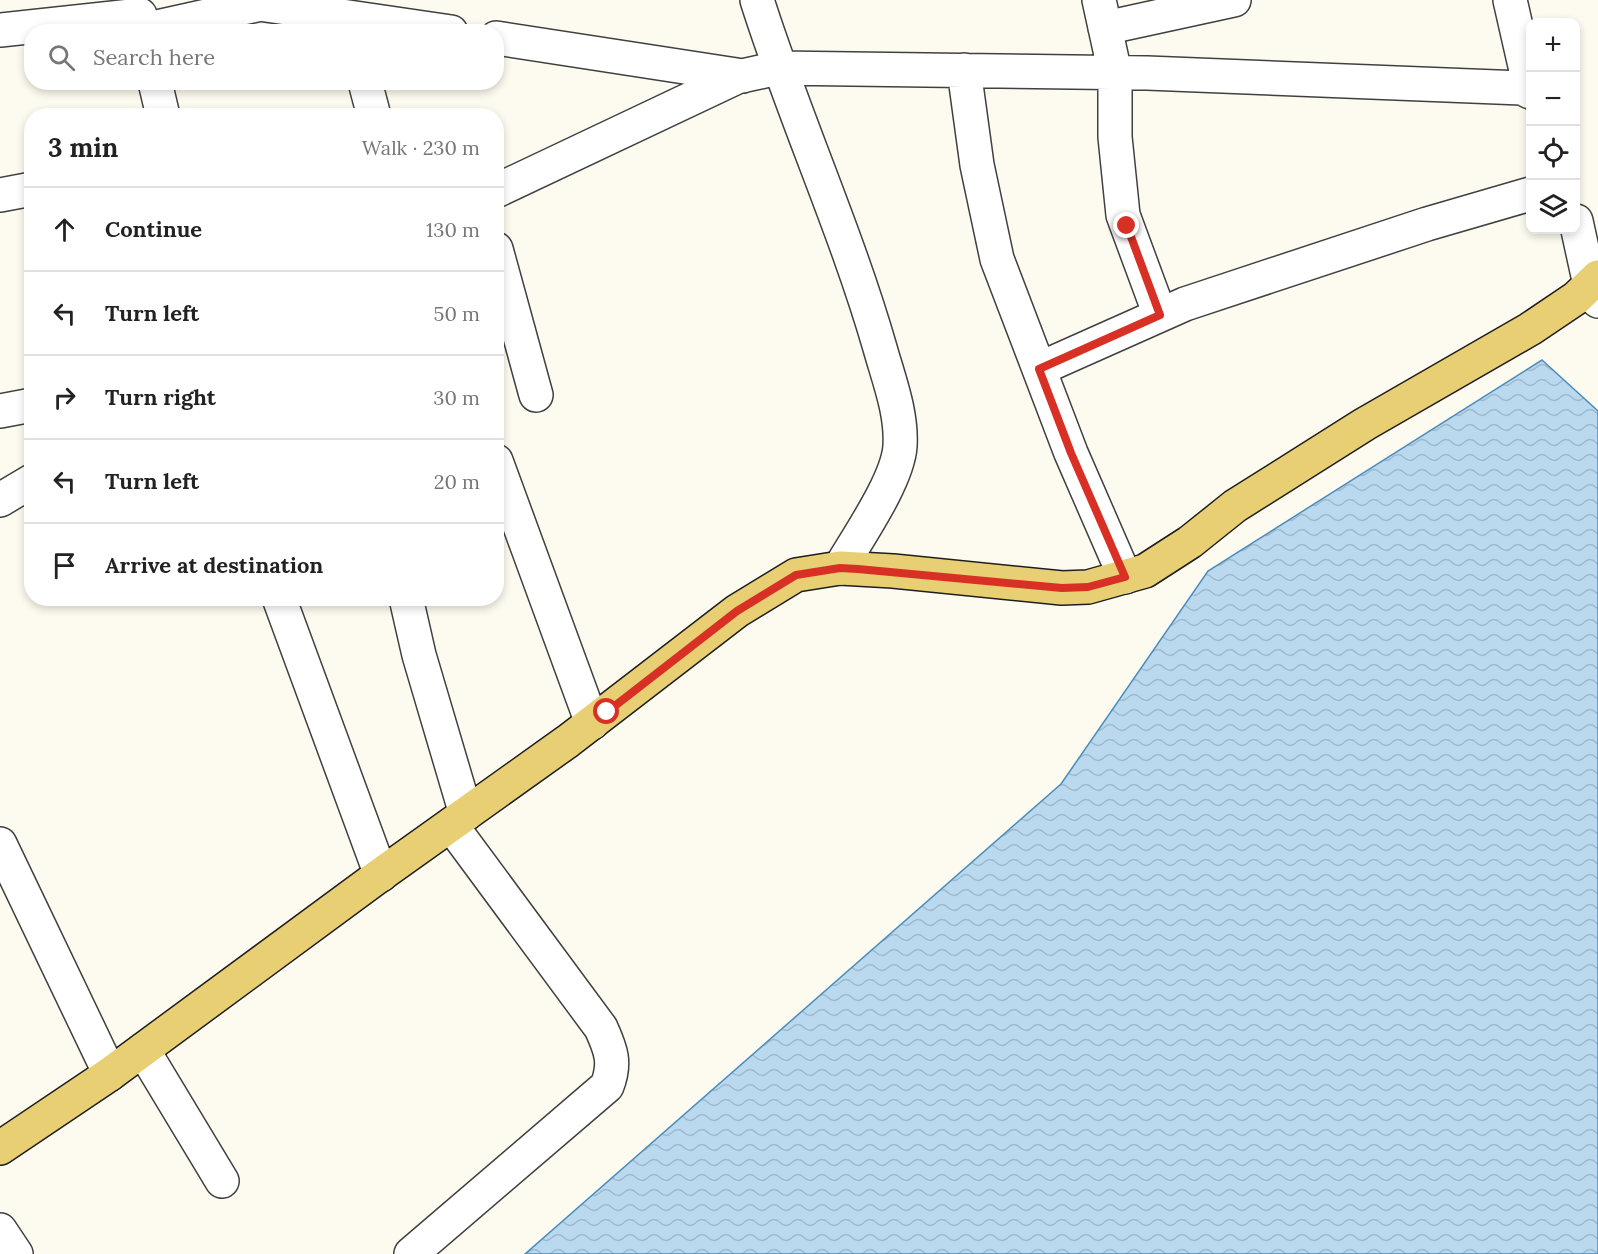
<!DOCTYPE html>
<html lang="en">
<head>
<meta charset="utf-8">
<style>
	body { margin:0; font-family:Lora,serif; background:#f6f6f6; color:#222 }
	.controls { position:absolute; right:18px; top:18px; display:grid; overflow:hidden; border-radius:12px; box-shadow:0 3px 9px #0003 }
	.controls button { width:54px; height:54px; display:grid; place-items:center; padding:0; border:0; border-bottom:2px solid #e0e0e0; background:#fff; color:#222; font:30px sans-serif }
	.stop { position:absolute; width:18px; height:18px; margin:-14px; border:4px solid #d93025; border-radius:50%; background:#fff }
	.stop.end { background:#d93025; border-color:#fff; box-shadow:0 2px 6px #0008 }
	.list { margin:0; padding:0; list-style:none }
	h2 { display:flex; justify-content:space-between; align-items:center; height:78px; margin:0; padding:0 24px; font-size:26px }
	h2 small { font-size:20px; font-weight:400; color:#767676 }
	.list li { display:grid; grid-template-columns:39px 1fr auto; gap:18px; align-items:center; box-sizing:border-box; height:84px; padding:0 24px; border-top:2px solid #e0e0e0 }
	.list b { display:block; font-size:22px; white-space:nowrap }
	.list em { font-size:20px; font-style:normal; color:#767676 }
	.icon { flex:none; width:33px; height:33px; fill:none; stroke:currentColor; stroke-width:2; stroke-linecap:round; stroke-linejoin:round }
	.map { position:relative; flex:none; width:1598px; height:1254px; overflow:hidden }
	.search { position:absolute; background:#fff; box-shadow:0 3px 9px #0003; left:24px; top:24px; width:480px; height:66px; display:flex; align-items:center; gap:15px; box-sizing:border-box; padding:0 21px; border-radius:24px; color:#767676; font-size:22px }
	.panel { position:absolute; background:#fff; box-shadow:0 3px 9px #0003; left:24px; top:108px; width:480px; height:498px; border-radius:24px }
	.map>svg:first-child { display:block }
</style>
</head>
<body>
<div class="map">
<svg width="1598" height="1254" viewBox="0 0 1598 1254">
	<defs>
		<pattern id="water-waves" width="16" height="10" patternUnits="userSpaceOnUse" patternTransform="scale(1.5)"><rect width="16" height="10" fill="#bad9ef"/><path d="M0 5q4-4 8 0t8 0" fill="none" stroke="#9fb9cc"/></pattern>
	</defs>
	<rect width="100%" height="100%" fill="#fdfbef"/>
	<path fill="url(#water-waves)" stroke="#498cbd" stroke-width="1.5" d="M1542,360L1598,411V1254H525L1061,784L1208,571Z"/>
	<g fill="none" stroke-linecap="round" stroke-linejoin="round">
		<defs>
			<path id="minor" d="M757,0C794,117 846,230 880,348C889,380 902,413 900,446C898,480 858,537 840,568
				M1099,0L1115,73V137L1123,215L1160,315
				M1510,0L1530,88
				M259,4L451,32
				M1105,28L1234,0
				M0,30L140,15
				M143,30L279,0
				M496,38L743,76
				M964,70L977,165L997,259L1071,453L1125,577
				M155,82L163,116
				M365,82L374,116
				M496,191L737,77L778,68L1147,73L1522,88L1530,92
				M0,195L32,189
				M1576,221L1590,285L1598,301
				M496,249L536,395
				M1039,369L1185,304L1427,224L1530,194
				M0,411L32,405
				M496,461L592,723
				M0,500L32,481
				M279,598L381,875
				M406,598L419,655L466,814
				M0,844L110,1074
				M143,1050L222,1181
				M0,1230L16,1254
				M411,1254L607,1086C616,1063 611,1050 601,1028L451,825"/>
			<path id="major" d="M0,1148L110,1074L376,878L568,741L737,611L796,575L840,568L893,571L1062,588L1088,587L1145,571L1190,542L1235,506L1365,424L1530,329L1576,298L1598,277"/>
		</defs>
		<use href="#minor" stroke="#404040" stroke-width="36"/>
		<use href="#major" stroke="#1e1e1e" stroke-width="36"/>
		<use href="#minor" stroke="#fff" stroke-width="33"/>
		<use href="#major" stroke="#e8cf74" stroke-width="33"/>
	</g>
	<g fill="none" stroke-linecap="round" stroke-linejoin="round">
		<path stroke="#d93025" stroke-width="8" d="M607,712L737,611L796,575L840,568L858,569L1062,588L1088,587L1125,577L1071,453L1039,369L1160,315L1127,226"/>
	</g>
</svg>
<div class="controls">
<button>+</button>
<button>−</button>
<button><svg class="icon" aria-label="locate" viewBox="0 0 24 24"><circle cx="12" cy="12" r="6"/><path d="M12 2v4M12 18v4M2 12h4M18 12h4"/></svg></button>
<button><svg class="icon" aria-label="layers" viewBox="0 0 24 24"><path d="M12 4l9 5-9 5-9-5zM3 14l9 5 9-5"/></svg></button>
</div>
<div class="stop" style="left:607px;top:712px"></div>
<div class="stop end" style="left:1127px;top:226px"></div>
<div class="search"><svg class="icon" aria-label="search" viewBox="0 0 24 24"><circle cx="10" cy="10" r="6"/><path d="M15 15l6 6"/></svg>Search here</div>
<section class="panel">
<h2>3 min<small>Walk · 230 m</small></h2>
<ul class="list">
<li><svg class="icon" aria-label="ahead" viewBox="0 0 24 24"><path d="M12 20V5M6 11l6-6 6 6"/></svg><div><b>Continue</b></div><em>130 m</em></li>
<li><svg class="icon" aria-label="left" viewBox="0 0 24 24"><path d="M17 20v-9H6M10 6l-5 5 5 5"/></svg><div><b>Turn left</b></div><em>50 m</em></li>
<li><svg class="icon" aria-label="right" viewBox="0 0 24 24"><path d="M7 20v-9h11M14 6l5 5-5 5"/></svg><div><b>Turn right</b></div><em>30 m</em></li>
<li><svg class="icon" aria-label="left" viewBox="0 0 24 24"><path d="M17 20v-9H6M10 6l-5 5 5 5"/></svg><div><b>Turn left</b></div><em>20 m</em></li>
<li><svg class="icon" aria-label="arrive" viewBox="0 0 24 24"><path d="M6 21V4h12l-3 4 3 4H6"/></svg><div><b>Arrive at destination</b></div></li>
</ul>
</section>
</div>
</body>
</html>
